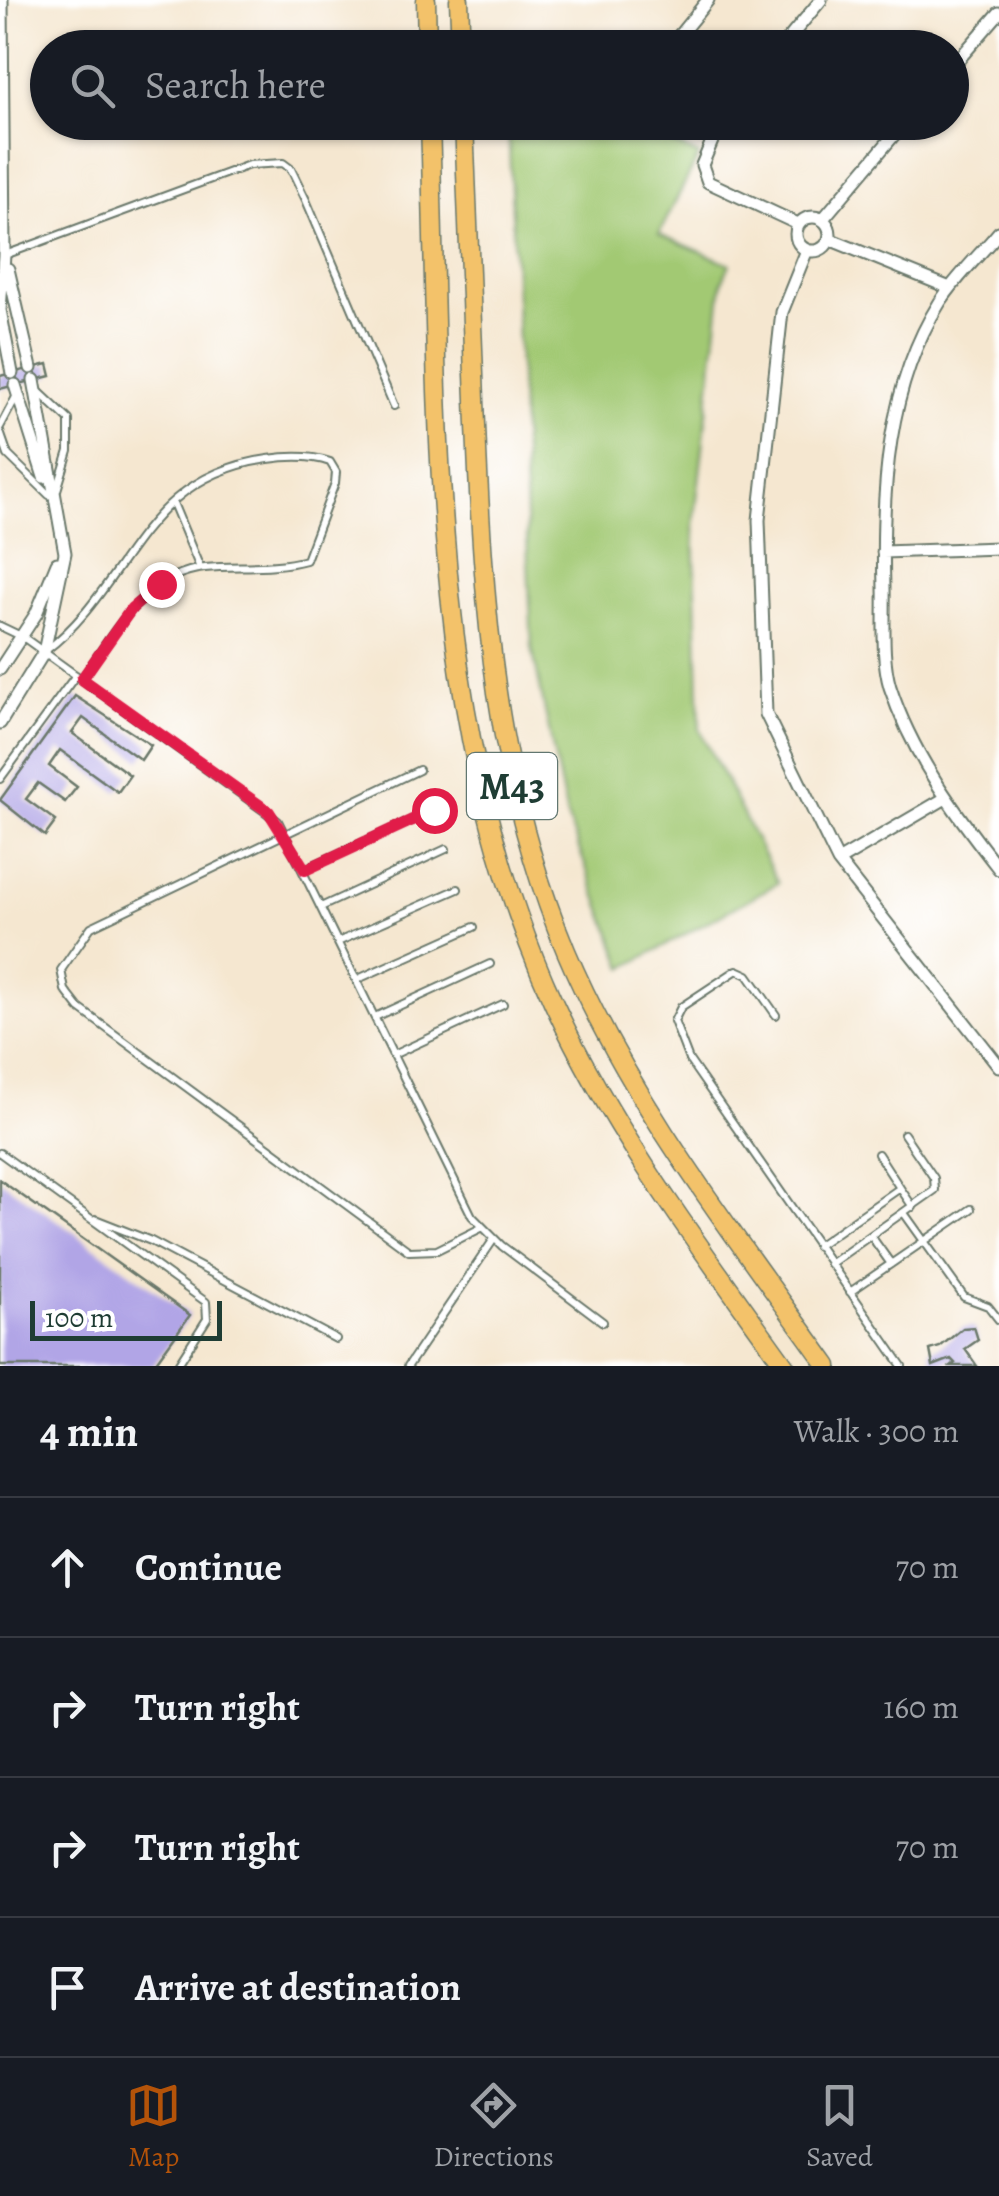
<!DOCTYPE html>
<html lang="en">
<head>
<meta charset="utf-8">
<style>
	body { margin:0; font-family:Alegreya,serif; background:#242831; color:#f1f3f6 }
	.scale { position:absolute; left:30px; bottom:25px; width:192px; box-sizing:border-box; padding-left:10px; border:5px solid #1f3d34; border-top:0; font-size:28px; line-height:35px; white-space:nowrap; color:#1f3d34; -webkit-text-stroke:8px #fff; paint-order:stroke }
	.stop { position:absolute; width:30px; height:30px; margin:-22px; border:8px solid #e11d48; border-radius:50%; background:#fff }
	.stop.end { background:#e11d48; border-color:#fff; box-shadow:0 2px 10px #0008 }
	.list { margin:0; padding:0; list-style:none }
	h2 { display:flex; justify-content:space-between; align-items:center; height:130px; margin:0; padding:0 40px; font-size:42px }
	h2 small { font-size:32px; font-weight:400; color:#9ea1a6 }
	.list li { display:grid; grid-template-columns:65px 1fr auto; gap:30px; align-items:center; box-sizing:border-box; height:140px; padding:0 40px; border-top:2px solid #363941 }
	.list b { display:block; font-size:38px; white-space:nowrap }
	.list em { font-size:32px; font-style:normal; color:#9ea1a6 }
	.icon { flex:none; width:55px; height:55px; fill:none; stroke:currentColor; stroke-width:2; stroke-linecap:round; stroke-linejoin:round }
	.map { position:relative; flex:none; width:999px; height:1366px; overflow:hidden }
	.search { position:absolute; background:#171b24; box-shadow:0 2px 8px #0004; left:30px; right:30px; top:30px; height:110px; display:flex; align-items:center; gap:25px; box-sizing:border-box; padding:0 35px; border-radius:55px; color:#9ea1a6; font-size:38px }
	.sheet { height:690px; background:#171b24 }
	nav { display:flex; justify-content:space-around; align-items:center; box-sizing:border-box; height:140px; border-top:2px solid #363941; background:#171b24; font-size:28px; color:#9ea1a6 }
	nav a { display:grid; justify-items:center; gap:5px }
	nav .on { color:#b45309 }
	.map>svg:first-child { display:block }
</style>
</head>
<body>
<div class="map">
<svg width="999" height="1366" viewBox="0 0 999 1366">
	<rect width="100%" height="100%" fill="#fff"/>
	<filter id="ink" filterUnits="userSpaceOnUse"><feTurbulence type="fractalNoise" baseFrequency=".01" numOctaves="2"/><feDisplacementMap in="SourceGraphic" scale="20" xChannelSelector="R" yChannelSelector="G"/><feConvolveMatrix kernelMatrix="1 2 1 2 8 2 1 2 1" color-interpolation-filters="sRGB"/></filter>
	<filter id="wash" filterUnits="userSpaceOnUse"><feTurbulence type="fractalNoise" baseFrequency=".0048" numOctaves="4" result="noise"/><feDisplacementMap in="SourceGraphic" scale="40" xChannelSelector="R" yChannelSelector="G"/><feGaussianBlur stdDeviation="2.25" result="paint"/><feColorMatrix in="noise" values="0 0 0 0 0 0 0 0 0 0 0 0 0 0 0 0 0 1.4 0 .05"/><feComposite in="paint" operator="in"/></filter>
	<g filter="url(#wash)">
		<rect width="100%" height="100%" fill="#f5e7d0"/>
		<path fill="#a2c973" stroke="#608354" stroke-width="2.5" d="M508,123H629L699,155L659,234L730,264L722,282L694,525L700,730L778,883L624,968L567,817L532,648Z"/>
		<g id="blocks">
			<path fill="#b1a5e6" d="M48,364L51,376L0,389V376Z
				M75,696L151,745L141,760L83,718L72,733L130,775L118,792L60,750L49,766L77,787L65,802L38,783L26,799L56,821L45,836L0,800Z
				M0,1180L190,1315L153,1366H0Z
				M974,1327L978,1340L965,1349L977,1366H951L955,1363L951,1359L933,1366L930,1350L940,1347L963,1328Z"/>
		</g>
	</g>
	<g filter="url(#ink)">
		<use href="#blocks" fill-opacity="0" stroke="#6a786b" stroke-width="2.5"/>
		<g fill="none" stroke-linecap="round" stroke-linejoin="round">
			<defs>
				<path id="lane" d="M5,255L249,165L283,163L291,169L306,200L394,406
					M37,390L69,420V451L57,490
					M0,427L16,397
					M0,432L8,455L49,495
					M173,503L200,568
					M0,626L23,637L278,821L472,1216L502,1246L603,1322
					M45,651C130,588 138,477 268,459C288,456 311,455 330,462L336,472L335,483L306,560C274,569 238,565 205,568C144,574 113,634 82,679
					M419,770L91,927L61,970L65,990L79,1008L409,1251L437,1250L481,1228
					M0,779L76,675
					M305,869L434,810
					M323,906L446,849
					M340,941L458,889
					M358,979L474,927
					M776,1015L748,975L737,970L681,1007L674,1021L689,1060L902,1366
					M377,1016L490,964
					M395,1054L503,1004
					M0,1153L206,1302L207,1319L177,1366
					M900,1188L913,1207
					M904,1213L964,1297L988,1306L999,1320
					M95,1219L151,1241L336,1339
					M871,1236L891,1264
					M817,1246L900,1188L878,1154
					M830,1264L935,1190L934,1178L904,1134
					M850,1292L971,1209
					M408,1366L494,1239"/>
				<path id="street" d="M2,0L4,255L0,310L12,373
					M669,48L708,0
					M781,48L821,0
					M952,67L999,13
					M720,122L702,165L708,182L798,224
					M796 234a17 17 0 1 1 34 0a17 17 0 1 1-34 0Z
					M823,219L905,122
					M999,232C980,255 957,276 940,302C887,386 881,491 884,588C885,620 881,657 890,687C912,755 956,814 999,869
					M829,239L950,288
					M807,250L782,312L759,520L766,714L838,861L999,1066
					M8,269L31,368
					M15,385L44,477
					M883,552L999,548
					M0,669L36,614L57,563
					M0,723L44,652L65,553L34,380
					M838,861L944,799"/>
				<path id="primary" d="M426,0L427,48
					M459,0L461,48
					M430,122C440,421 426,727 554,1004C614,1134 702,1250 785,1366
					M464,122C468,223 472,324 476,425C483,606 495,782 566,951C630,1102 733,1233 828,1366"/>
			</defs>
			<use href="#lane" stroke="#6a786b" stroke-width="10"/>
			<use href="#street" stroke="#6a786b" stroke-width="15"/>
			<use href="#primary" stroke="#6a786b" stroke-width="21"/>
			<use href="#lane" stroke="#fff" stroke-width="6"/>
			<use href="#street" stroke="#fff" stroke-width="11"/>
			<use href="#primary" stroke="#f3c26a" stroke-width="18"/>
		</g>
	</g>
	<g fill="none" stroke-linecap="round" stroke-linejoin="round" filter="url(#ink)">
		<path stroke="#e11d48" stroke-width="12" d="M161,584L132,608L82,679L269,812L305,870L434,810"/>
	</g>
	<g text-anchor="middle" stroke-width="8" stroke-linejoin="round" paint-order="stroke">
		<rect fill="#fff" stroke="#627771" stroke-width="2.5" x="467" y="753" width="90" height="66" rx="8"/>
		<g font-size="38" font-weight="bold" fill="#1f3d34">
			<text x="512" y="799">M43</text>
		</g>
	</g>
</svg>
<div class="scale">100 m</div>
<div class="stop" style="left:434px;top:810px"></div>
<div class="stop end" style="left:161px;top:584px"></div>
<div class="search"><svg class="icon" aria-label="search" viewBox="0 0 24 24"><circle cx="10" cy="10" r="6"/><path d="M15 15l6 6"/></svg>Search here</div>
</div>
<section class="sheet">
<h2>4 min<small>Walk · 300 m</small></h2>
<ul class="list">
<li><svg class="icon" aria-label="ahead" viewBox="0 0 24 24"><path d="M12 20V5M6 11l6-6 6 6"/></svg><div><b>Continue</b></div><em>70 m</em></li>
<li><svg class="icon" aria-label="right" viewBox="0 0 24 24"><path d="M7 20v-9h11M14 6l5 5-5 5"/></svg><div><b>Turn right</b></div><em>160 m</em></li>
<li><svg class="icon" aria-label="right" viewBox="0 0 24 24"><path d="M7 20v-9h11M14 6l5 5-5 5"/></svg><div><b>Turn right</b></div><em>70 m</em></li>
<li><svg class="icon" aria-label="arrive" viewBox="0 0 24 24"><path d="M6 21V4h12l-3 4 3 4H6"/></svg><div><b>Arrive at destination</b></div></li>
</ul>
</section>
<nav>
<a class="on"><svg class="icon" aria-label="map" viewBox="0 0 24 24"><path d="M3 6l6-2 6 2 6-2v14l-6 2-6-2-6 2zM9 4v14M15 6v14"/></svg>Map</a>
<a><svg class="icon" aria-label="directions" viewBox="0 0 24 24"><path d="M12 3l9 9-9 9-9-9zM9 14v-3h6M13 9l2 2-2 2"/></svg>Directions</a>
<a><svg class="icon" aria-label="saved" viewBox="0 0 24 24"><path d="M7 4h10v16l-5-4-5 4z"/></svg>Saved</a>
</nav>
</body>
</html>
